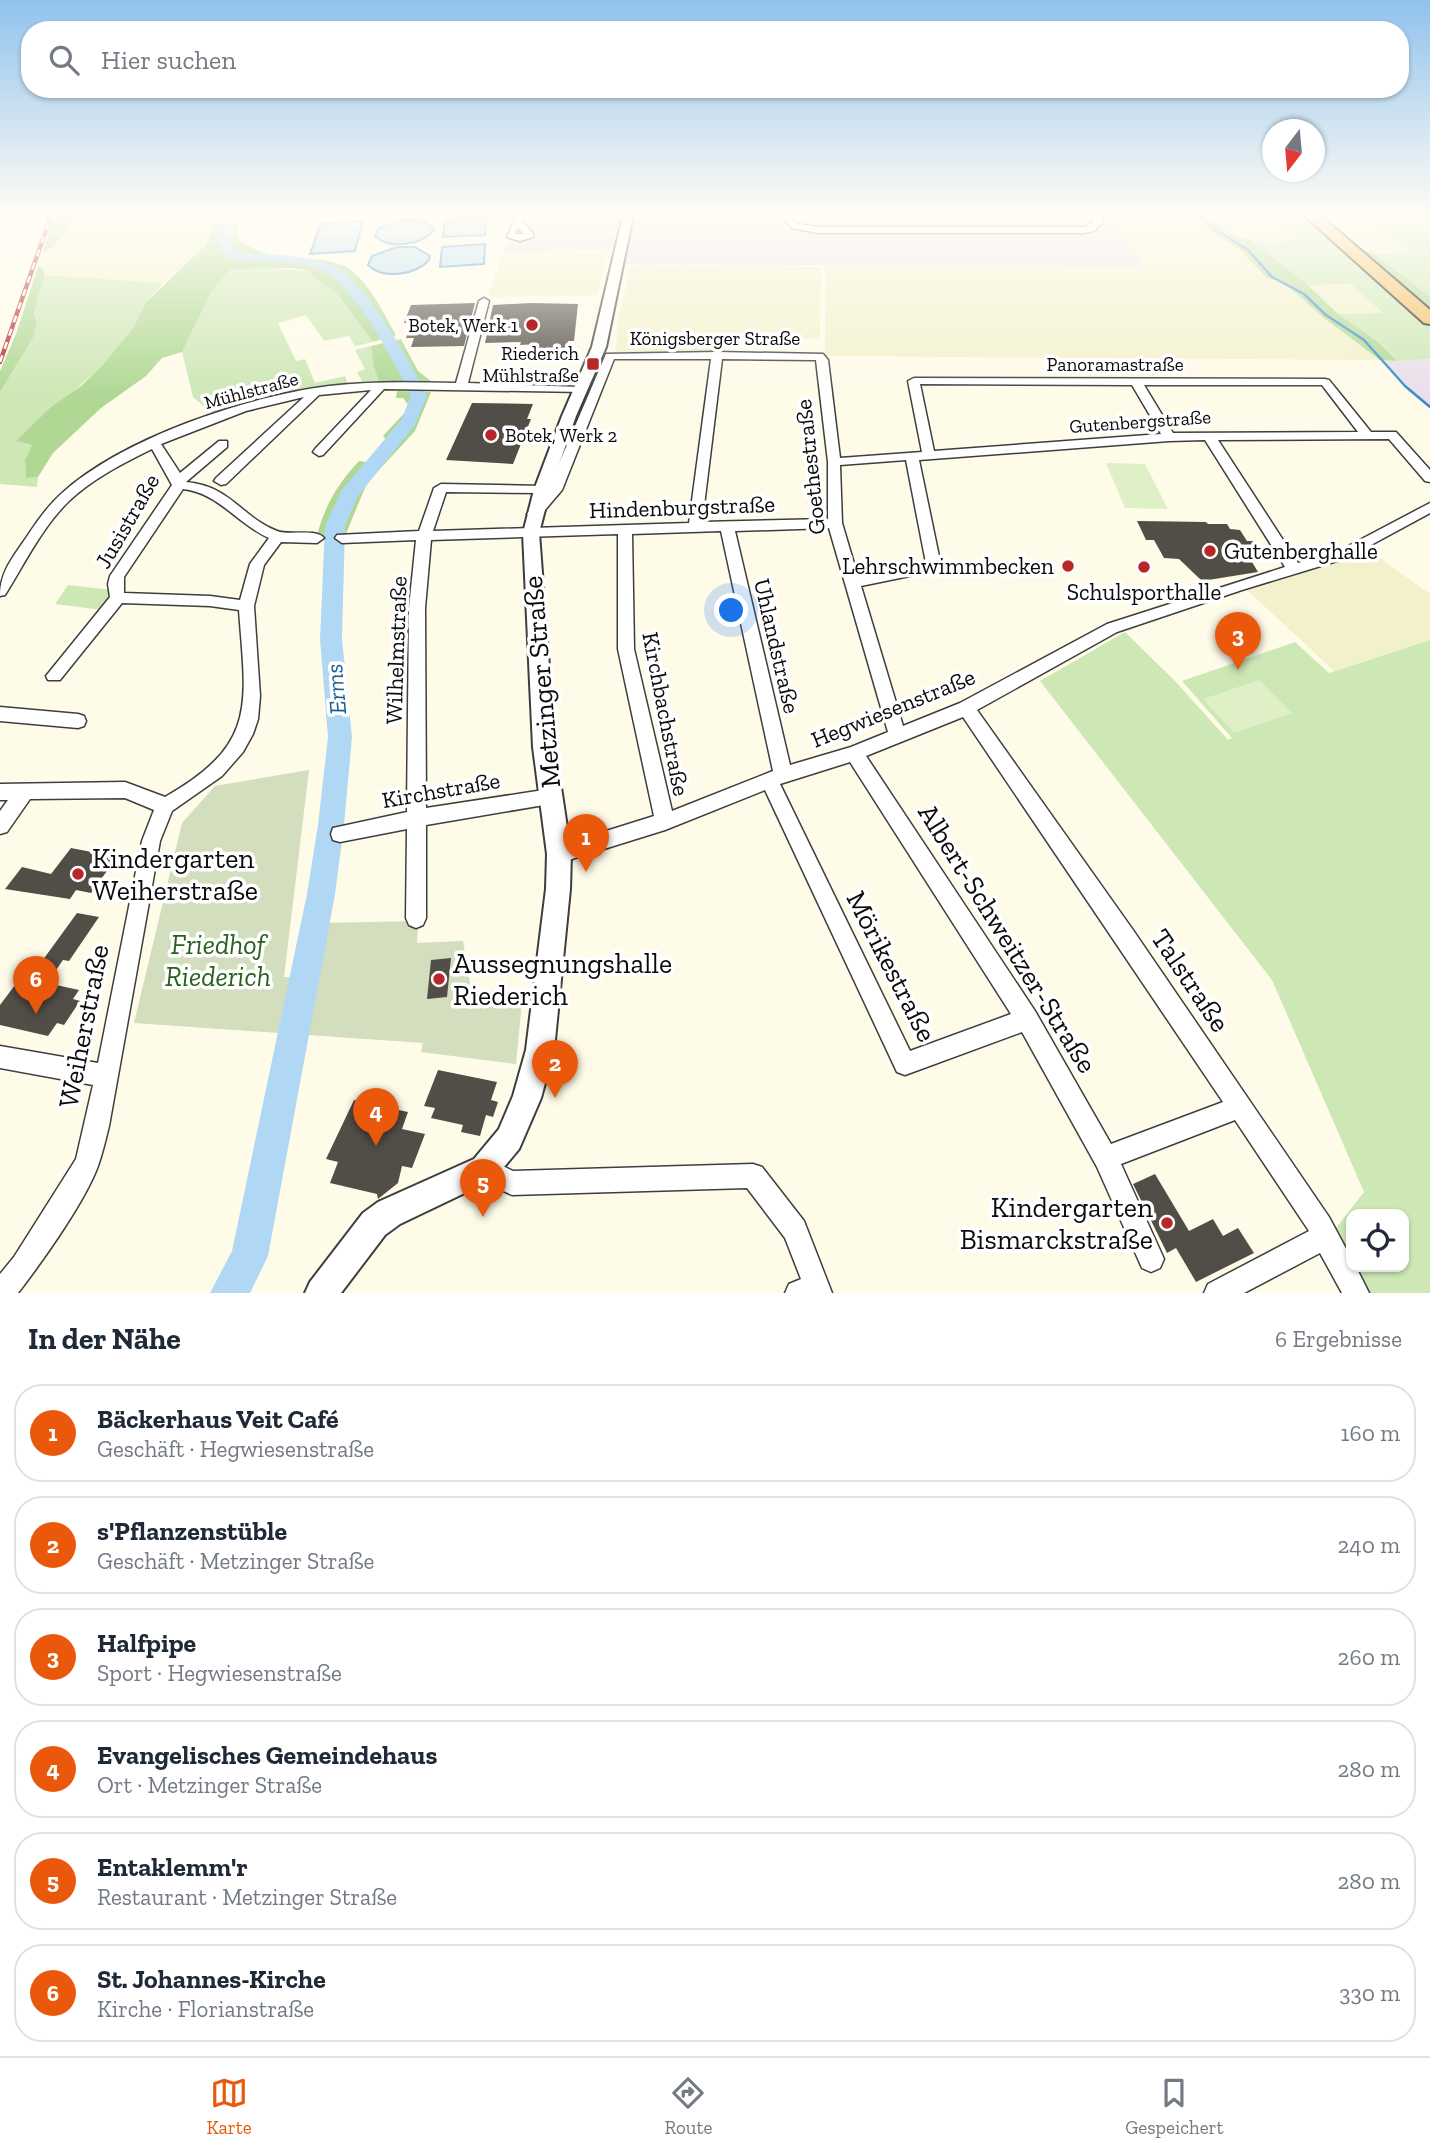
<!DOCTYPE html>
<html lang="de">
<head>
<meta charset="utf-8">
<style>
	body { margin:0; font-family:"Zilla Slab",serif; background:#f2f2f3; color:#1f2937 }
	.controls { position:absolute; right:21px; bottom:21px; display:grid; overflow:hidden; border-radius:14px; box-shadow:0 2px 5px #0004 }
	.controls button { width:63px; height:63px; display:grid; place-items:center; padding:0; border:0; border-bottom:2px solid #e0e1e3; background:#fff; color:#1f2937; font:35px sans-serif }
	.compass { position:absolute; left:1262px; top:119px; width:63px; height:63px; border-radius:50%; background:#fff; box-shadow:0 2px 5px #0004; rotate:196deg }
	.you { position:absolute; left:732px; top:611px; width:24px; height:24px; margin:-18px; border:5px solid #fff; border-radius:50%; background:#1a73e8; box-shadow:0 0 0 10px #1a73e833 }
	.badge { display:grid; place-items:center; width:46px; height:46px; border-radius:50%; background:#ea580c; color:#fff; font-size:23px; font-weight:700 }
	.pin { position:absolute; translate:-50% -58px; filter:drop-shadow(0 2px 4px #0008) }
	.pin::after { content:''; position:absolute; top:37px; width:24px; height:21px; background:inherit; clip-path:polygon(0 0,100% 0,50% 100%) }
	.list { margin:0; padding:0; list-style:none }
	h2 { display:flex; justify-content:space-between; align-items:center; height:91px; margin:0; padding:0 28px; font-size:30px }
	h2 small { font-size:23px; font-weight:400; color:#747a83 }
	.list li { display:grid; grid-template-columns:46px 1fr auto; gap:21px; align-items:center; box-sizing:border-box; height:98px; margin:0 14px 14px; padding:0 14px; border:2px solid #e0e1e3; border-radius:28px }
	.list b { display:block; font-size:26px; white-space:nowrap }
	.list p { margin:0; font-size:23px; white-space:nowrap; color:#747a83 }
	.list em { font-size:23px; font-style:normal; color:#747a83 }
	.icon { flex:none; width:38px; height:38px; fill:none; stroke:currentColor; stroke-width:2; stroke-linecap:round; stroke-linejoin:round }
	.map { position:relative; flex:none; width:1430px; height:1293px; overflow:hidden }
	.search { position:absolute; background:#fff; box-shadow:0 2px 5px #0004; left:21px; right:21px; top:21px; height:77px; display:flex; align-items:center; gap:18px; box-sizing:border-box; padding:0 24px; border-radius:28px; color:#747a83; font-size:26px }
	.sheet { height:763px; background:#fff }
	nav { display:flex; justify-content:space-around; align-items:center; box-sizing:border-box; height:98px; border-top:2px solid #e0e1e3; background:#fff; font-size:19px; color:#747a83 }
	nav a { display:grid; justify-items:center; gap:4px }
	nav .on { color:#ea580c }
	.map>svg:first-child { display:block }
</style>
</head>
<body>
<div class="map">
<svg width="1430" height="1293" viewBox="0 0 1430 1293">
	<rect width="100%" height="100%" fill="#fffbe9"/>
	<path fill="#e9dfea" d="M521,216H1112L1143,267L618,264L621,250L502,253Z
		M1430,359V408L1380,360L1397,361Z"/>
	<path fill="#f3f1cb" d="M80,216H219L205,246L196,257L163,283L45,275L42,267H38L43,252L61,238L70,225Z
		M1112,216H1196L1209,231L1239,249L1268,279L1282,281L1324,318L1380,360L825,356V266L1120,267L1123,274V267H1143Z
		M1208,216H1269L1298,240L1247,239L1222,227Z
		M1330,216H1360L1411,253L1375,255L1339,227Z
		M608,252L597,295L496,297L488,295L503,254Z
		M631,265L821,267L820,339L719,337L718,352H616L617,325Z
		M1351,284L1383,313L1338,314L1308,285Z
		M1369,550L1430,594V640L1334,671L1248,591Z"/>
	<path fill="#cde7b5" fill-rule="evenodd" d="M1017,216H1088L1089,221L1077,227H1023Z
		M1269,216H1302L1430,323V359L1397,361L1377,341L1338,314L1383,313L1351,284L1308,285L1252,241L1297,240Z
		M1360,216H1430V297L1375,255L1410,252Z
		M256,267L311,271L310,275L338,295L373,342L355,346L349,336L324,341L306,315L278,323L296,361L305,359L315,383L345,376L348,385L287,394L213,414L193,397L182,352L211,292L231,269Z
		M45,275L163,283L146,302L133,328L101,367L17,441L32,445L25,460L26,478L38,477L37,487L0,484V392L33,338L37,323L34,314Z
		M371,346L373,365L379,382L363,383L357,372L365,369L355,350Z
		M68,585L112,590L109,601L103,610L55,604Z
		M1125,632L1176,682L1228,740L1232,738L1182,681L1295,642L1329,673L1430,640V1293H1361L1333,1232L1364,1192L1272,980L1040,681ZM1351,1214H1404V1267H1351Z"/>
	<path fill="#b0d894" d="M55,216H80C67,227 59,246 43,252Z
		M219,216H240L237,231L239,240C274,265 303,253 339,264C365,272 383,313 396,335L373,342L338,295L310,275L311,271L292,268L231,269L211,292L182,352L162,358L146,376L101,408L53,453L38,477L26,478L25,460L32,445L16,441L50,408L81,386L101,367L133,328L146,302L205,246Z
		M1196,216H1208L1231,233L1252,241L1308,285L1338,314L1377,341L1397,361L1380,360L1324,318L1282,281L1268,279L1239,249L1209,231Z
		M1371,251L1430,297V309L1360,252Z
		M38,267H42L45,275L34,313L37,323L33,338L0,392V371L16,334Z
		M401,339L418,371L432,382H379L373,365L371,346Z
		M397,391L431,392L415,431L367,483L345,536H317C324,507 338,483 359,461L366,462L386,439L383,436L410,407L403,398H396Z"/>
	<path fill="#d2debd" d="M309,770L284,977L312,978L321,923L418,921L417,943L463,941L471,990L523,991L516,1064L421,1052L423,1043L134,1023L182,823L215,786Z"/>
	<path fill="#dfefc6" d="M1106,463L1145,464L1168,509L1125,508Z
		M1259,680L1292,713L1234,733L1203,699Z"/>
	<path fill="#b0d8f4" stroke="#388aca" stroke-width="2" d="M486,217L485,235L443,237L445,220Z
		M402,220H420L434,227L433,231C420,245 389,250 375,236L379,228Z
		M363,221L355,251L310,254L321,223Z
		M485,244L484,264L440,267L442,247Z
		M397,247H415L430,256L429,260C416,275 383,280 368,265L372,256Z"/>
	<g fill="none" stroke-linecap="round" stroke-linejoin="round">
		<path stroke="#388aca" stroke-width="2.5" d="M1201,216L1216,230L1248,250L1272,277L1304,294L1326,315L1364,340L1405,386L1430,407"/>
		<path fill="#b0d8f4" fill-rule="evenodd" d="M222,216H234C232,228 226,244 239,252C268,256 301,253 329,264C364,276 411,363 427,396L415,425L358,496L345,526L342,639L352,737L344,825L335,894L268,1256L250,1293H210L232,1251L307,894L318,825L328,737L320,639L325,526L342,490L401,420L411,396C395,363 354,284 321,270C294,258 259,265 230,258C213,248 219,232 222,216Z"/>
	</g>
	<path fill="#534d48" d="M475,303L464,346L411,347L414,338H406L412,323H404L411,305Z
		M531,303L578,304L574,341H568L567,348H539V344L520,345L521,342L485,343L493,305Z
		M472,403L533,404L527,419H531L513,464L446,460Z
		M1137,521L1206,522L1208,524H1227L1230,529L1240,530L1247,541H1255L1261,552H1246L1258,572L1202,581L1179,559L1164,558L1154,540H1146Z
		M71,848L117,857L91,893L76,890L70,899L5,889L22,867L51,874Z
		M77,913L99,917L69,961L63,960L47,983L79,990L73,999L80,1001L64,1025L57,1023L48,1036L0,1025V1005L21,977L29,979Z
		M451,958L447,997L427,999L431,960Z
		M438,1070L497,1082L491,1100L498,1102L493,1117L486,1115L480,1136L461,1132L463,1125L431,1118L435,1108L424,1106Z
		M354,1100L408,1112L402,1129L425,1134L412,1168L402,1166L398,1183L378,1199L377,1194L330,1183L338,1162L326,1159Z
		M1155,1174L1189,1231L1213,1219L1223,1236L1238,1228L1254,1253L1196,1282L1176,1248L1167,1253L1133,1184Z"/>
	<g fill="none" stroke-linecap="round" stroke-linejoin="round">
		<defs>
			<path id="minor" d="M516,216H524L522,222L533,233V237L520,241L507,237ZM518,228L524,234H515Z
				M781,216H790L798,224L818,227H1084L1094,221L1093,216H1101L1103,222L1094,231L1084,233H818L792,228Z
				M484,298L489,301L468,383L580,387L584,388V392L384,389L323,455L319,456L313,452L315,449L371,390L319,395L226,484L221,485L214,481L216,478L304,397L246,411L161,444L180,473L219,441H227V447L186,482C231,486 241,517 277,531C290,536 315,528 324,538L317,543L281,542L264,565L254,606L260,696L258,719L253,734L243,752L222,776L172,811L160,841L109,1126C106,1138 103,1151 99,1163C87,1199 42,1262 18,1293H0V1274L14,1257L76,1159L93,1085L0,1068V1046L98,1063L142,841L154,810L125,798L30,799L7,832L0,834V811L8,800H0V784L125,782L165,797C258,744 246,705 239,610L210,606L122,603L60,680H48L46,676L110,597L108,584L110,576L172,485L152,449C124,463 93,478 69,501C42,527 25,563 5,595L0,596C0,571 14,556 28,535C37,521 48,506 61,494C122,438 248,396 329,386C371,381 414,382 456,383L479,301ZM183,489C219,493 237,524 269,538L250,564L240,600L210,596L124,593V577Z
				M717,352L823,354L828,360L840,458L922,452L908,381L914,378L1325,379L1329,380L1371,432H1396L1430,470V482L1425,481L1389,439L1218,440L1298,563L1337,552L1430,503V513L1347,558L1242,590L1117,632L977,710L1133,930L1329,1217L1351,1258V1267H1356L1369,1293H1342L1320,1253L1244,1293H1204L1208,1284L1309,1231L1235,1120L1121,1164L1164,1259L1160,1268L1151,1272L1142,1268L1097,1167L1022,1032L905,1075L897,1072L765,790L665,830L559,863L552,860L549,854L552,848L654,816L618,649V534L431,540L425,608L426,808L550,789L556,791L559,797L556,803L426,825V918L423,925L416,928L409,925L406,918L407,829L340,842L333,840L331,834L333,828L407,812L409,608L416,540L342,543L335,538L337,535L419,531L434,488L441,484L542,486L548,489L606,354ZM614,359H711L689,523L433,531L446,492L545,493L527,514L534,518L539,517L562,490ZM722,359L816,360L828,462V519L702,522ZM920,384L1132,385L1161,434L934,451ZM1144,385H1322L1358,432L1173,433ZM1205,440L1285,567L1107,624L960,703L903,726L861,586L934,571L941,566L919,460L1169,441ZM906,460L926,563L858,577L842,523L840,465ZM829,528L888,732L851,747L790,765L735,531ZM721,531L773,771L672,811L634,649L632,534ZM963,717L1223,1102L1111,1144L1035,1011L866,756ZM850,762L1011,1014L910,1051L780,784Z
				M0,707L78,714L84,716L86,721L84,726L78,728L0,721Z
				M484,1157L513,1171L753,1164L762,1167L804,1221L832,1293H785L789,1284L801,1279L785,1238L747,1188L512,1195L475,1178L472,1169L475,1160Z"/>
			<path id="tertiary" d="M623,216H633L606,347L576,416L550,490L539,533L555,747L571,854L570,889L554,1050L541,1098L519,1149L494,1179L400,1224L385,1235L341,1293H305L310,1282L363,1213L378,1202L474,1159L499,1129L513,1096L526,1050L546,889L547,854L533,747L523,533L534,490L562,416L592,347Z"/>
			<path id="trunk" d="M1305,216H1321L1430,310V324L1424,323Z"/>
		</defs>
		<use href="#minor" stroke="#3e3e3e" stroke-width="3"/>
		<use href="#tertiary" stroke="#3e3e3e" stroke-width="4"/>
		<use href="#trunk" stroke="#1c1c1c" stroke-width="4"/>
		<use href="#minor" fill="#fff" fill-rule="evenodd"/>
		<use href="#tertiary" fill="#fff" fill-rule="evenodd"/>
		<use href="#trunk" fill="#f4bc5c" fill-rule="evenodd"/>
		<defs>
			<path id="rail" d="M0,362L51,216"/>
		</defs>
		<use href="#rail" stroke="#b72728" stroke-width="4.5"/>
		<use href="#rail" stroke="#fff" stroke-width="2.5" stroke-dasharray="7" stroke-linecap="butt"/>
	</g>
	<linearGradient id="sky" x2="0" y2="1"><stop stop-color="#91c2ed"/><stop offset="0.54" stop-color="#fffdf5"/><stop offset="1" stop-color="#fffdf5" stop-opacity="0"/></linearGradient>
	<rect width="1430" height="397" fill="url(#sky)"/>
	<g fill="#b72728" stroke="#fff" stroke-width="2.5">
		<circle cx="532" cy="325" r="7"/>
		<rect x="586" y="357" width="14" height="14" rx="3.5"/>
		<circle cx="491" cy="435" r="7"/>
		<circle cx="1210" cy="551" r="7"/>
		<circle cx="1068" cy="566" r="7"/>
		<circle cx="1144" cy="567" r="7"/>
		<circle cx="78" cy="874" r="7"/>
		<circle cx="439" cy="979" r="7"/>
		<circle cx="1167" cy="1223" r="7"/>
	</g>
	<g text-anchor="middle" stroke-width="7" stroke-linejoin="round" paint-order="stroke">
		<g font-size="19" fill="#0b0b0b" stroke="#fff" text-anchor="end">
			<text x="518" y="332">Botek, Werk 1</text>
			<text x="579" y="360">Riederich<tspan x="579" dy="22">Mühlstraße</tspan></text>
			<text x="505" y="442" text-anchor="start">Botek, Werk 2</text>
		</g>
		<g font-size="19" fill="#0b0b0b" stroke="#fff">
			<text x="715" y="345">Königsberger Straße</text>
			<text x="1115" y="371">Panoramastraße</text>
			<text transform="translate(251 390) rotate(-15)" y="7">Mühlstraße</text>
			<text transform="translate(1140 421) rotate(-4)" y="7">Gutenbergstraße</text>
		</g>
		<g font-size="23" fill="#0b0b0b" stroke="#fff">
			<text transform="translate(810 467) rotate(-96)" y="8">Goethestraße</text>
			<text transform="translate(682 507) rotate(-2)" y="8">Hindenburgstraße</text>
			<text transform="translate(127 521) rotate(-60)" y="8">Jusistraße</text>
			<text transform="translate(777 646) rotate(77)" y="8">Uhlandstraße</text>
			<text transform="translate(396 650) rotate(-88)" y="8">Wilhelmstraße</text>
			<text transform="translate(893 708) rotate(-22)" y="8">Hegwiesenstraße</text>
			<text transform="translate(666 714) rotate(79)" y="8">Kirchbachstraße</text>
			<text transform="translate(441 790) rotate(-10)" y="8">Kirchstraße</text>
		</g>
		<g font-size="23" fill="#0b0b0b" stroke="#fff" text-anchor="start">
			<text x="1224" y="559">Gutenberghalle</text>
			<text x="1054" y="574" text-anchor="end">Lehrschwimmbecken</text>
			<text x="1144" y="600" text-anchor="middle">Schulsporthalle</text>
		</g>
		<g font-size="24" font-style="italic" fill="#185c99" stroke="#fff">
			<text transform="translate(336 689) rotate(-95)" y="8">Erms</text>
		</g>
		<g font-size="28" fill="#0b0b0b" stroke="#fff">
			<text transform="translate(541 682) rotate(-95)" y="10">Metzinger Straße</text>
			<text transform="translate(1008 938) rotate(58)" y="10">Albert-Schweitzer-Straße</text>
			<text transform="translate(892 966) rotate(63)" y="10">Mörikestraße</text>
			<text transform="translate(1191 980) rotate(56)" y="10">Talstraße</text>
			<text transform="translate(83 1026) rotate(-79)" y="10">Weiherstraße</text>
		</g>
		<g font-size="28" fill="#0b0b0b" stroke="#fff" text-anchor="start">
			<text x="92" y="868">Kindergarten<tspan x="92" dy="32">Weiherstraße</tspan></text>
			<text x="453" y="973">Aussegnungshalle<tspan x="453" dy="32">Riederich</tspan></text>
			<text x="1153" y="1217" text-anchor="end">Kindergarten<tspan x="1153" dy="32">Bismarckstraße</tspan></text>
		</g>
		<g font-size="28" font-style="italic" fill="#29601e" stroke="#fff">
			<text x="218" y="954">Friedhof<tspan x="218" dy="32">Riederich</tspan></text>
		</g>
	</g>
</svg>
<div class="controls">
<button><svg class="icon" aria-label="locate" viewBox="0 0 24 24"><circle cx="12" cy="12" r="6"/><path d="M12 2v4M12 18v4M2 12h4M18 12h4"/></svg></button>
</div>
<svg class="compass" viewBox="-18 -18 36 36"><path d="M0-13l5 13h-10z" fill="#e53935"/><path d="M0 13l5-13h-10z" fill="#747a83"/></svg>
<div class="you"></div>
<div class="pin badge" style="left:586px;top:872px">1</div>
<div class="pin badge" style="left:555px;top:1098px">2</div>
<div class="pin badge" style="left:1238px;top:670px">3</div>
<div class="pin badge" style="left:376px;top:1146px">4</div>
<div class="pin badge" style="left:483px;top:1217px">5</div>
<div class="pin badge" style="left:36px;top:1014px">6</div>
<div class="search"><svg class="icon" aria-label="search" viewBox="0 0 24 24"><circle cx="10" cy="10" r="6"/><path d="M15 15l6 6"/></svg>Hier suchen</div>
</div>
<section class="sheet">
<h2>In der Nähe<small>6 Ergebnisse</small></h2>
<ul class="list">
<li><span class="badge">1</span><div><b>Bäckerhaus Veit Café</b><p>Geschäft · Hegwiesenstraße</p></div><em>160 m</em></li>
<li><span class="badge">2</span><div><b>s'Pflanzenstüble</b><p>Geschäft · Metzinger Straße</p></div><em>240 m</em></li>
<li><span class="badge">3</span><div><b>Halfpipe</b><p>Sport · Hegwiesenstraße</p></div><em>260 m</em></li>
<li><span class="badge">4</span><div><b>Evangelisches Gemeindehaus</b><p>Ort · Metzinger Straße</p></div><em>280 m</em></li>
<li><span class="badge">5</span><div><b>Entaklemm'r</b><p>Restaurant · Metzinger Straße</p></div><em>280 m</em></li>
<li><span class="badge">6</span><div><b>St. Johannes-Kirche</b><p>Kirche · Florianstraße</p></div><em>330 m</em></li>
</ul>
</section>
<nav>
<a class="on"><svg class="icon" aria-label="map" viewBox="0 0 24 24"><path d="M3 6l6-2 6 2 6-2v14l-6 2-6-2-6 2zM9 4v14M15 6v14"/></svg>Karte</a>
<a><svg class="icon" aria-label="directions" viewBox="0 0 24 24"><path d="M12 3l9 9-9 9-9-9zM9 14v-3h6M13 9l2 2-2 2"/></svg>Route</a>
<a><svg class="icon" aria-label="saved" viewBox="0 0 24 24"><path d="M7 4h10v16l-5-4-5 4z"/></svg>Gespeichert</a>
</nav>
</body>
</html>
